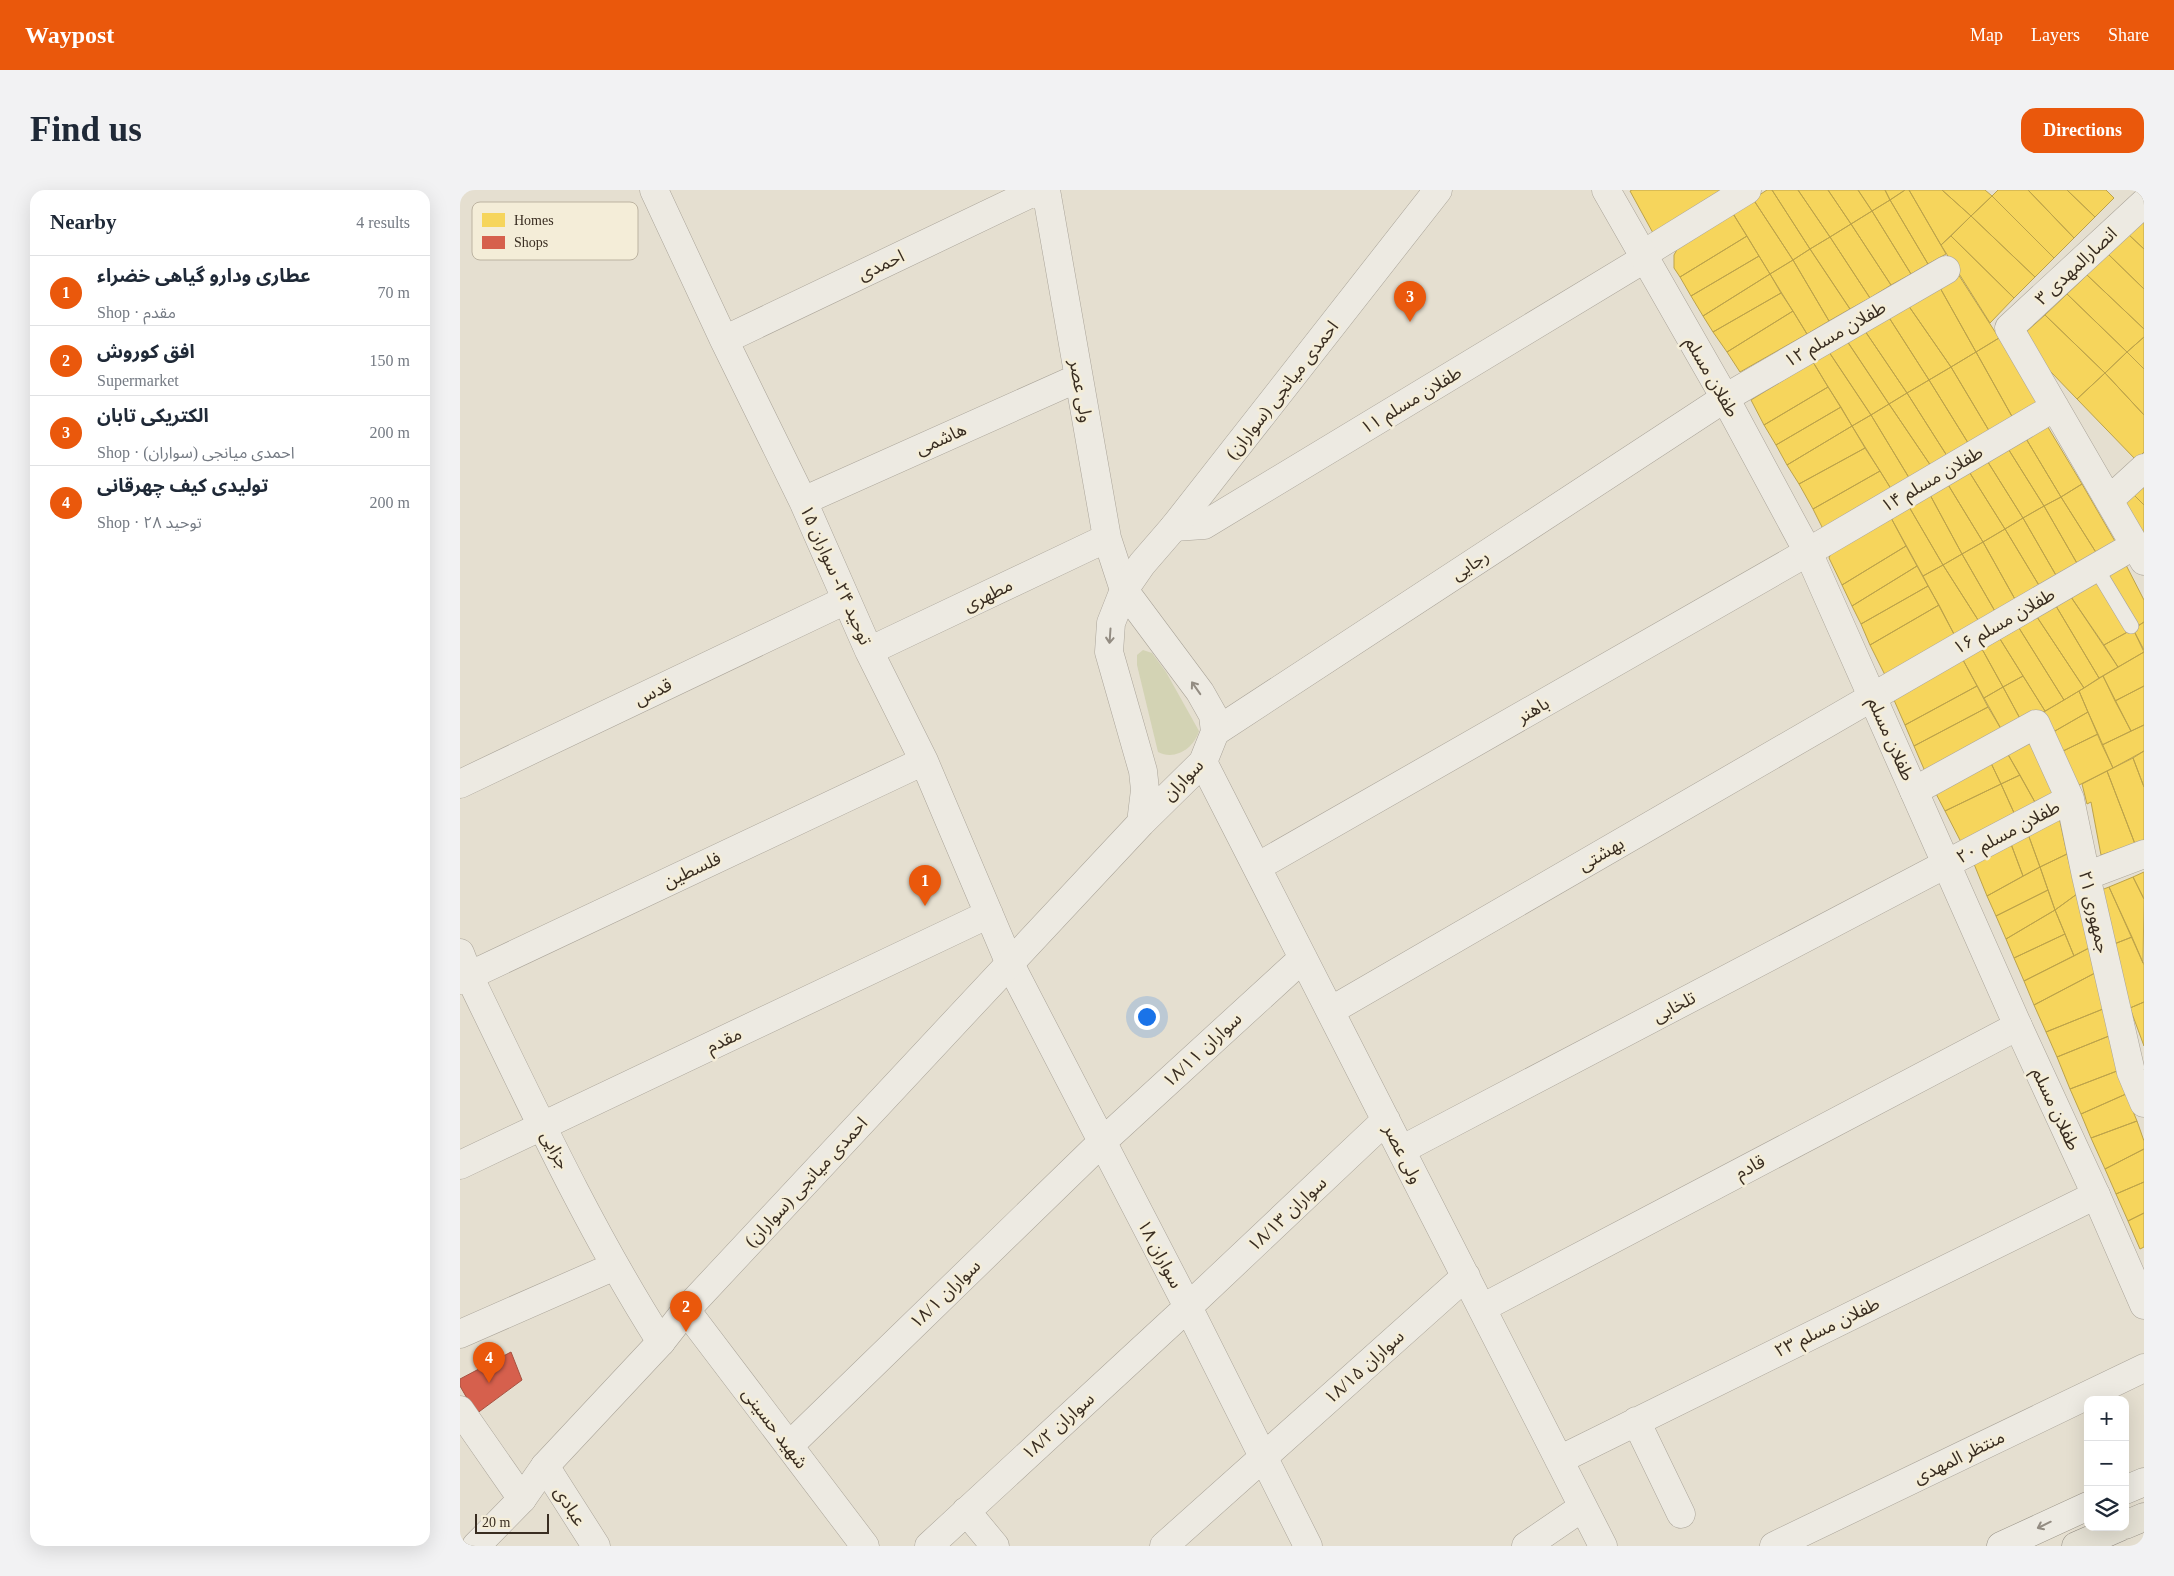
<!DOCTYPE html>
<html lang="en">
<head>
<meta charset="utf-8">
<style>
	body { margin:0; font-family:"Times New Roman","Noto Sans Arabic",serif; background:#f2f2f3; color:#1f2937 }
	.controls { position:absolute; right:15px; bottom:15px; display:grid; overflow:hidden; border-radius:10px; box-shadow:0 5px 20px #0002 }
	.controls button { width:45px; height:45px; display:grid; place-items:center; padding:0; border:0; border-bottom:1px solid #e0e1e3; background:#fff; color:#1f2937; font:25px sans-serif }
	.scale { position:absolute; left:15px; bottom:12px; width:74px; box-sizing:border-box; padding-left:5px; border:2px solid #392d21; border-top:0; font-size:14px; line-height:18px; white-space:nowrap; color:#392d21; -webkit-text-stroke:4px #f4edd8; paint-order:stroke }
	.you { position:absolute; left:686px; top:826px; width:18px; height:18px; margin:-12px; border:4px solid #fff; border-radius:50%; background:#1a73e8; box-shadow:0 0 0 8px #1a73e833 }
	.badge { display:grid; place-items:center; width:32px; height:32px; border-radius:50%; background:#ea580c; color:#fff; font-size:16px; font-weight:700 }
	.pin { position:absolute; translate:-50% -41px; filter:drop-shadow(0 1px 2px #0008) }
	.pin::after { content:''; position:absolute; top:26px; width:18px; height:15px; background:inherit; clip-path:polygon(0 0,100% 0,50% 100%) }
	.list { margin:0; padding:0; list-style:none }
	h2 { display:flex; justify-content:space-between; align-items:center; height:65px; margin:0; padding:0 20px; font-size:21px }
	h2 small { font-size:16px; font-weight:400; color:#747a83 }
	.list li { display:grid; grid-template-columns:32px 1fr auto; gap:15px; align-items:center; box-sizing:border-box; height:70px; padding:0 20px; border-top:1px solid #e0e1e3 }
	.list b { display:block; font-size:19px; white-space:nowrap }
	.list p { margin:0; font-size:16px; white-space:nowrap; color:#747a83 }
	.list em { font-size:16px; font-style:normal; color:#747a83 }
	.icon { flex:none; width:28px; height:28px; fill:none; stroke:currentColor; stroke-width:2; stroke-linecap:round; stroke-linejoin:round }
	.map { position:relative; flex:none; width:1684px; height:1356px; overflow:hidden; border-radius:15px }
	header { display:flex; align-items:center; gap:30px; box-sizing:border-box; height:70px; padding:0 25px; background:#ea580c; color:#fff }
	header strong { font-size:24px }
	nav { display:flex; gap:28px; margin-inline-start:auto; font-size:18px }
	.intro { display:flex; align-items:center; justify-content:space-between; box-sizing:border-box; height:120px; padding:0 30px }
	h1 { margin:0; font-size:35px }
	.button { padding:12px 22px; border-radius:15px; background:#ea580c; color:#fff; font-size:18px; font-weight:700 }
	main { display:flex; gap:30px; padding:0 30px }
	aside { flex:1; background:#fff; border-radius:15px; box-shadow:0 5px 20px #0002 }
	.map>svg:first-child { display:block }
</style>
</head>
<body>
<header>
<strong>Waypost</strong>
<nav><a>Map</a><a>Layers</a><a>Share</a></nav>
</header>
<div class="intro"><h1>Find us</h1><a class="button">Directions</a></div>
<main>
<aside>
<h2>Nearby<small>4 results</small></h2>
<ul class="list">
<li><span class="badge">1</span><div><b>عطاری ودارو گیاهی خضراء</b><p>Shop · مقدم</p></div><em>70 m</em></li>
<li><span class="badge">2</span><div><b>افق کوروش</b><p>Supermarket</p></div><em>150 m</em></li>
<li><span class="badge">3</span><div><b>الکتریکی تابان</b><p>Shop · احمدی میانجی (سواران)</p></div><em>200 m</em></li>
<li><span class="badge">4</span><div><b>تولیدی کیف چهرقانی</b><p>Shop · توحید ۲۸</p></div><em>200 m</em></li>
</ul>
</aside>
<div class="map">
<svg width="1684" height="1356" viewBox="0 0 1684 1356">
	<rect width="100%" height="100%" fill="#e5dfd0"/>
	<path fill="#d3d3b4" d="M683,460L692,463L706,482L739,541C734,558 715,571 698,562L677,475V465Z"/>
	<path fill="#f6d55c" stroke="#bda34a" d="M1172,0H1261L1193,43L1170,1Z
		M1307,0H1312L1350,59L1333,70L1293,9Z
		M1312,0H1338L1370,47L1350,59Z
		M1338,0H1368L1391,34L1370,47Z
		M1368,0H1398L1412,21L1391,34Z
		M1398,0H1425L1430,10L1412,21Z
		M1425,0H1445L1430,10Z
		M1445,0H1449L1486,64L1468,74L1430,10Z
		M1449,0H1482L1511,26L1481,55Z
		M1482,0H1525L1532,6L1511,26Z
		M1538,0H1568L1614,48L1594,68L1532,6Z
		M1568,0H1607L1635,27L1614,48Z
		M1607,0H1646L1654,8L1635,27Z
		M1532,6L1594,68L1575,87L1511,26Z
		M1293,9L1333,70L1310,84L1272,22Z
		M1430,10L1468,74L1451,84L1412,21Z
		M1412,21L1451,84L1431,95L1391,34Z
		M1272,22L1287,46L1220,87L1214,78V65L1220,54Z
		M1511,26L1575,87L1554,108L1491,46Z
		M1684,31V59L1669,45Z
		M1391,34L1431,95L1410,108L1370,47Z
		M1669,45L1684,59V99L1648,64Z
		M1287,46L1299,66L1231,106L1220,87Z
		M1491,46L1554,108L1530,133L1481,55Z
		M1370,47L1410,108L1390,119L1350,59Z
		M1350,59L1390,119L1369,131L1333,70Z
		M1648,64L1684,99V139L1627,85Z
		M1299,66L1310,84L1243,126L1231,106Z
		M1333,70L1369,131L1347,144L1310,84Z
		M1310,84L1321,103L1253,142L1243,126Z
		M1498,84L1539,148L1516,162L1479,96Z
		M1627,85L1684,139V147L1667,162L1607,104Z
		M1479,96L1516,162L1491,177L1448,115Z
		M1321,103L1333,121L1267,162L1253,142Z
		M1607,104L1667,162L1645,183L1585,125Z
		M1448,115L1491,177L1469,190L1428,126Z
		M1333,121L1347,144L1280,182L1267,162Z
		M1585,125L1645,183L1617,209L1564,154L1566,142Z
		M1428,126L1469,190L1447,203L1405,141Z
		M1405,141L1447,203L1429,214L1387,151Z
		M1684,147V179L1667,162Z
		M1539,148L1582,214L1554,230L1516,162Z
		M1387,151L1429,214L1411,225L1369,162Z
		M1369,162L1411,225L1392,236L1353,172Z
		M1516,162L1554,230L1531,244L1491,177Z
		M1667,162L1684,179V225L1645,183Z
		M1353,172L1368,197L1304,235L1291,210Z
		M1491,177L1531,244L1510,256L1469,190Z
		M1645,183L1684,225V262L1676,270L1617,209Z
		M1469,190L1510,256L1489,269L1447,203Z
		M1368,197L1381,217L1316,255L1304,235Z
		M1447,203L1489,269L1473,279L1429,214Z
		M1429,214L1473,279L1451,291L1411,225Z
		M1381,217L1392,236L1327,275L1316,255Z
		M1411,225L1451,291L1433,302L1392,236Z
		M1586,234L1622,294L1601,307L1565,247Z
		M1392,236L1405,258L1339,294L1327,275Z
		M1565,247L1601,307L1584,316L1547,257Z
		M1547,257L1584,316L1563,328L1526,269Z
		M1405,258L1420,281L1353,319L1339,294Z
		M1526,269L1563,328L1545,339L1508,280Z
		M1508,280L1545,339L1523,352L1487,293Z
		M1420,281L1433,302L1365,343L1353,319Z
		M1487,293L1523,352L1502,364L1469,303Z
		M1622,294L1656,353L1637,364L1601,307Z
		M1684,295V315L1674,305Z
		M1469,303L1502,364L1483,375L1448,315Z
		M1674,305L1684,315V350L1662,316Z
		M1601,307L1637,364L1618,375L1584,316Z
		M1448,315L1483,375L1463,386L1430,326Z
		M1584,316L1618,375L1597,387L1563,328Z
		M1430,326L1446,356L1382,395L1369,368L1372,360Z
		M1563,328L1597,387L1580,397L1545,339Z
		M1545,339L1580,397L1556,411L1523,352Z
		M1523,352L1556,411L1536,423L1502,364Z
		M1446,356L1457,376L1392,416L1382,395Z
		M1502,364L1536,423L1520,433L1483,375Z
		M1483,375L1520,433L1495,446L1463,386Z
		M1666,375L1684,410V432L1675,438L1644,388Z
		M1457,376L1468,396L1401,434L1392,416Z
		M1640,390L1671,440L1644,455L1611,407Z
		M1468,396L1479,415L1410,455L1401,434Z
		M1611,407L1658,477L1639,488L1596,416Z
		M1479,415L1495,446L1426,487L1410,455Z
		M1596,416L1639,488L1624,498L1577,427Z
		M1577,427L1624,498L1604,510L1559,438Z
		M1684,432V460L1673,439Z
		M1559,438L1604,510L1585,521L1540,449Z
		M1673,439L1684,462L1658,477L1644,455Z
		M1540,449L1563,486L1543,497L1522,459Z
		M1522,459L1543,497L1524,508L1503,470Z
		M1684,462V496L1655,511L1643,486Z
		M1503,470L1517,496L1445,535L1434,510Z
		M1563,486L1585,521L1563,534L1543,497Z
		M1643,486L1671,541L1642,555L1619,501Z
		M1517,496L1528,517L1454,556L1445,535Z
		M1684,496V535L1671,541L1655,511Z
		M1543,497L1563,534L1544,544L1524,508Z
		M1619,501L1628,522L1588,545L1579,525Z
		M1528,517L1544,544L1467,586L1454,556Z
		M1628,522L1638,544L1597,564L1588,545Z
		M1684,535V561L1653,578L1642,555Z
		M1638,544L1653,578L1613,598L1597,564Z
		M1572,549L1596,604L1576,614L1546,561Z
		M1546,561L1560,585L1541,594L1529,569Z
		M1684,561V597L1673,568Z
		M1673,568L1684,597V651L1675,654L1647,581Z
		M1529,569L1541,594L1485,621L1472,596Z
		M1647,581L1675,654L1641,665L1631,612L1627,614L1622,594Z
		M1560,585L1576,614L1555,625L1541,594Z
		M1541,594L1555,625L1501,652L1485,621Z
		M1599,627L1607,664L1580,677L1568,644Z
		M1568,644L1580,677L1563,686L1551,654Z
		M1551,654L1563,686L1527,706L1514,674Z
		M1607,664L1617,704L1595,720L1580,677Z
		M1580,677L1588,700L1536,726L1527,706Z
		M1684,682V709L1673,687Z
		M1673,687L1684,709L1683,773L1649,697Z
		M1649,697L1672,747L1649,756L1636,702Z
		M1588,700L1595,720L1546,749L1536,726Z
		M1617,704L1629,758L1614,766L1595,720Z
		M1595,720L1605,744L1554,768L1546,749Z
		M1605,744L1614,766L1564,791L1554,768Z
		M1672,747L1684,775V812L1670,818L1649,756Z
		M1629,758L1635,783L1574,815L1564,791Z
		M1635,783L1643,819L1586,842L1574,815Z
		M1684,812V856L1670,818Z
		M1643,819L1649,846L1597,867L1586,842Z
		M1649,846L1657,881L1610,899L1597,867Z
		M1657,881L1666,904L1621,924L1610,899Z
		M1666,904L1677,931L1631,948L1621,924Z
		M1677,931L1684,951V959L1645,979L1631,948Z
		M1684,959V992L1656,1004L1645,979Z
		M1684,992V1023L1668,1031L1656,1004Z
		M1684,1023V1057L1680,1059L1668,1031Z"/>
	<path fill="#d6604d" stroke="#a75140" d="M51,1162L62,1190L16,1224L0,1196V1189Z"/>
	<g fill="none" stroke-linecap="round" stroke-linejoin="round">
		<defs>
			<path id="service" d="M1636,378L1671,436"/>
			<path id="minor" d="M194,0L264,150L343,311L409,461L464,571L550,774L728,1117L848,1356
				M586,0L647,348L664,400
				M1684,13L1549,138L1684,371
				M1182,65L1287,0
				M264,150L578,0
				M1649,310L1684,278
				M343,311L618,188
				M714,337L744,335L1184,69
				M409,461L647,348
				M755,542L1265,208L1486,80
				M743,572L1143,1356
				M0,594L386,410
				M1454,601L1576,534L1610,609L1626,686L1671,882L1684,913
				M797,677L1348,362L1595,217
				M1626,686L1684,664
				M0,763L9,786C69,909 127,1036 201,1152
				M0,790L464,571
				M870,821L1675,355
				M941,960L1610,609
				M0,975L529,724
				M1022,1118L1558,836
				M226,1120L405,1356
				M0,1144L155,1076
				M0,1220L62,1309
				M1176,1231L1221,1324
				M329,1256L641,953L843,768
				M1099,1270L1636,1005
				M85,1276L136,1356
				M506,1321L535,1356
				M469,1356L728,1117L926,930
				M704,1356L1006,1086
				M1066,1356L1123,1317
				M1314,1356L1684,1178"/>
			<path id="tertiary" d="M1146,0L1265,208L1348,362L1558,836L1636,1005L1684,1115
				M681,633L685,600L683,581L649,462L651,433L664,400L682,374L714,337L978,0
				M16,1356L62,1309L85,1276L201,1152L226,1120L681,633L743,572L755,542L753,525L740,502L664,400"/>
			<path id="secondary" d="M1665,1300L1684,1292
				M1541,1356L1628,1316"/>
			<path id="primary" d="M1665,1335L1684,1327
				M1616,1356L1660,1337"/>
		</defs>
		<use href="#service" stroke="#aaa499" stroke-width="16"/>
		<use href="#minor" stroke="#aaa499" stroke-width="29"/>
		<use href="#tertiary" stroke="#aaa499" stroke-width="29"/>
		<use href="#secondary" stroke="#9a9488" stroke-width="29"/>
		<use href="#primary" stroke="#908a80" stroke-width="29"/>
		<use href="#service" stroke="#edeae2" stroke-width="15"/>
		<use href="#minor" stroke="#edeae2" stroke-width="28"/>
		<use href="#tertiary" stroke="#edeae2" stroke-width="28"/>
		<use href="#secondary" stroke="#edeae2" stroke-width="28"/>
		<use href="#primary" stroke="#e4e0d3" stroke-width="28"/>
	</g>
	<defs><path id="oneway-shaft" d="M-6 0H5M1.5-3L5.5 0L1.5 3" fill="none" stroke-width="1.6" stroke-linecap="round" stroke-linejoin="round" transform="scale(1.25)"/></defs>
	<g stroke="#938c82">
		<use href="#oneway-shaft" transform="translate(650 446) rotate(94)"/>
		<use href="#oneway-shaft" transform="translate(736 498) rotate(-125)"/>
		<use href="#oneway-shaft" transform="translate(1584 1335) rotate(154)"/>
	</g>
	<g text-anchor="middle" stroke-width="5" stroke-linejoin="round" paint-order="stroke">
		<g font-size="18" fill="#392d21" stroke="#f4edd8">
			<text transform="translate(421 75) rotate(-25)" y="6">احمدی</text>
			<text transform="translate(1616 76) rotate(-43)" y="6">انصارالمهدی ۳</text>
			<text transform="translate(1375 144) rotate(-30)" y="6">طفلان مسلم ۱۲</text>
			<text transform="translate(1252 187) rotate(60)" y="6">طفلان مسلم</text>
			<text transform="translate(822 200) rotate(-52)" y="6">احمدی میانجی (سواران)</text>
			<text transform="translate(621 201) rotate(80)" y="6">ولی عصر</text>
			<text transform="translate(951 210) rotate(-31)" y="6">طفلان مسلم ۱۱</text>
			<text transform="translate(481 249) rotate(-24)" y="6">هاشمی</text>
			<text transform="translate(1472 289) rotate(-30)" y="6">طفلان مسلم ۱۴</text>
			<text transform="translate(1010 375) rotate(-33)" y="6">رجایی</text>
			<text transform="translate(376 385) rotate(66)" y="6">توحید ۲۴- سواران ۱۵</text>
			<text transform="translate(528 405) rotate(-26)" y="6">مطهری</text>
			<text transform="translate(1544 431) rotate(-30)" y="6">طفلان مسلم ۱۶</text>
			<text transform="translate(193 502) rotate(-26)" y="6">قدس</text>
			<text transform="translate(1073 520) rotate(-30)" y="6">باهنر</text>
			<text transform="translate(1431 549) rotate(66)" y="6">طفلان مسلم</text>
			<text transform="translate(723 590) rotate(-46)" y="6">سواران</text>
			<text transform="translate(1548 642) rotate(-28)" y="6">طفلان مسلم ۲۰</text>
			<text transform="translate(1141 664) rotate(-30)" y="6">بهشتی</text>
			<text transform="translate(232 680) rotate(-25)" y="6">فلسطین</text>
			<text transform="translate(1634 722) rotate(77)" y="6">جمهوری ۲۱</text>
			<text transform="translate(1214 817) rotate(-28)" y="6">تلخابی</text>
			<text transform="translate(264 850) rotate(-25)" y="6">مقدم</text>
			<text transform="translate(742 860) rotate(-43)" y="6">سواران ۱۸/۱۱</text>
			<text transform="translate(1596 919) rotate(65)" y="6">طفلان مسلم</text>
			<text transform="translate(95 960) rotate(62)" y="6">جزایی</text>
			<text transform="translate(943 964) rotate(63)" y="6">ولی عصر</text>
			<text transform="translate(1290 977) rotate(-28)" y="6">قادم</text>
			<text transform="translate(346 992) rotate(-47)" y="6">احمدی میانجی (سواران)</text>
			<text transform="translate(827 1024) rotate(-43)" y="6">سواران ۱۸/۱۳</text>
			<text transform="translate(700 1064) rotate(62)" y="6">سواران ۱۸</text>
			<text transform="translate(485 1104) rotate(-44)" y="6">سواران ۱۸/۱</text>
			<text transform="translate(1367 1137) rotate(-26)" y="6">طفلان مسلم ۲۳</text>
			<text transform="translate(904 1177) rotate(-42)" y="6">سواران ۱۸/۱۵</text>
			<text transform="translate(598 1236) rotate(-42)" y="6">سواران ۱۸/۲</text>
			<text transform="translate(315 1238) rotate(53)" y="6">شهید حسینی</text>
			<text transform="translate(1499 1267) rotate(-26)" y="6">منتظر المهدی</text>
			<text transform="translate(110 1316) rotate(58)" y="6">عبادی</text>
		</g>
	</g>
	<rect x="12" y="12" width="166" height="58" rx="8" fill="#f4edd8" stroke="#bcb3a1" stroke-width="1"/>
	<rect x="22" y="23" width="23" height="14" fill="#f6d55c"/>
	<rect x="22" y="46" width="23" height="13" fill="#d6604d"/>
	<g font-size="14" fill="#392d21">
		<text x="54" y="35">Homes</text>
		<text x="54" y="57">Shops</text>
	</g>
</svg>
<div class="controls">
<button>+</button>
<button>−</button>
<button><svg class="icon" aria-label="layers" viewBox="0 0 24 24"><path d="M12 4l9 5-9 5-9-5zM3 14l9 5 9-5"/></svg></button>
</div>
<div class="scale">20 m</div>
<div class="you"></div>
<div class="pin badge" style="left:465px;top:716px">1</div>
<div class="pin badge" style="left:226px;top:1142px">2</div>
<div class="pin badge" style="left:950px;top:132px">3</div>
<div class="pin badge" style="left:29px;top:1193px">4</div>
</div>
</main>
</body>
</html>
